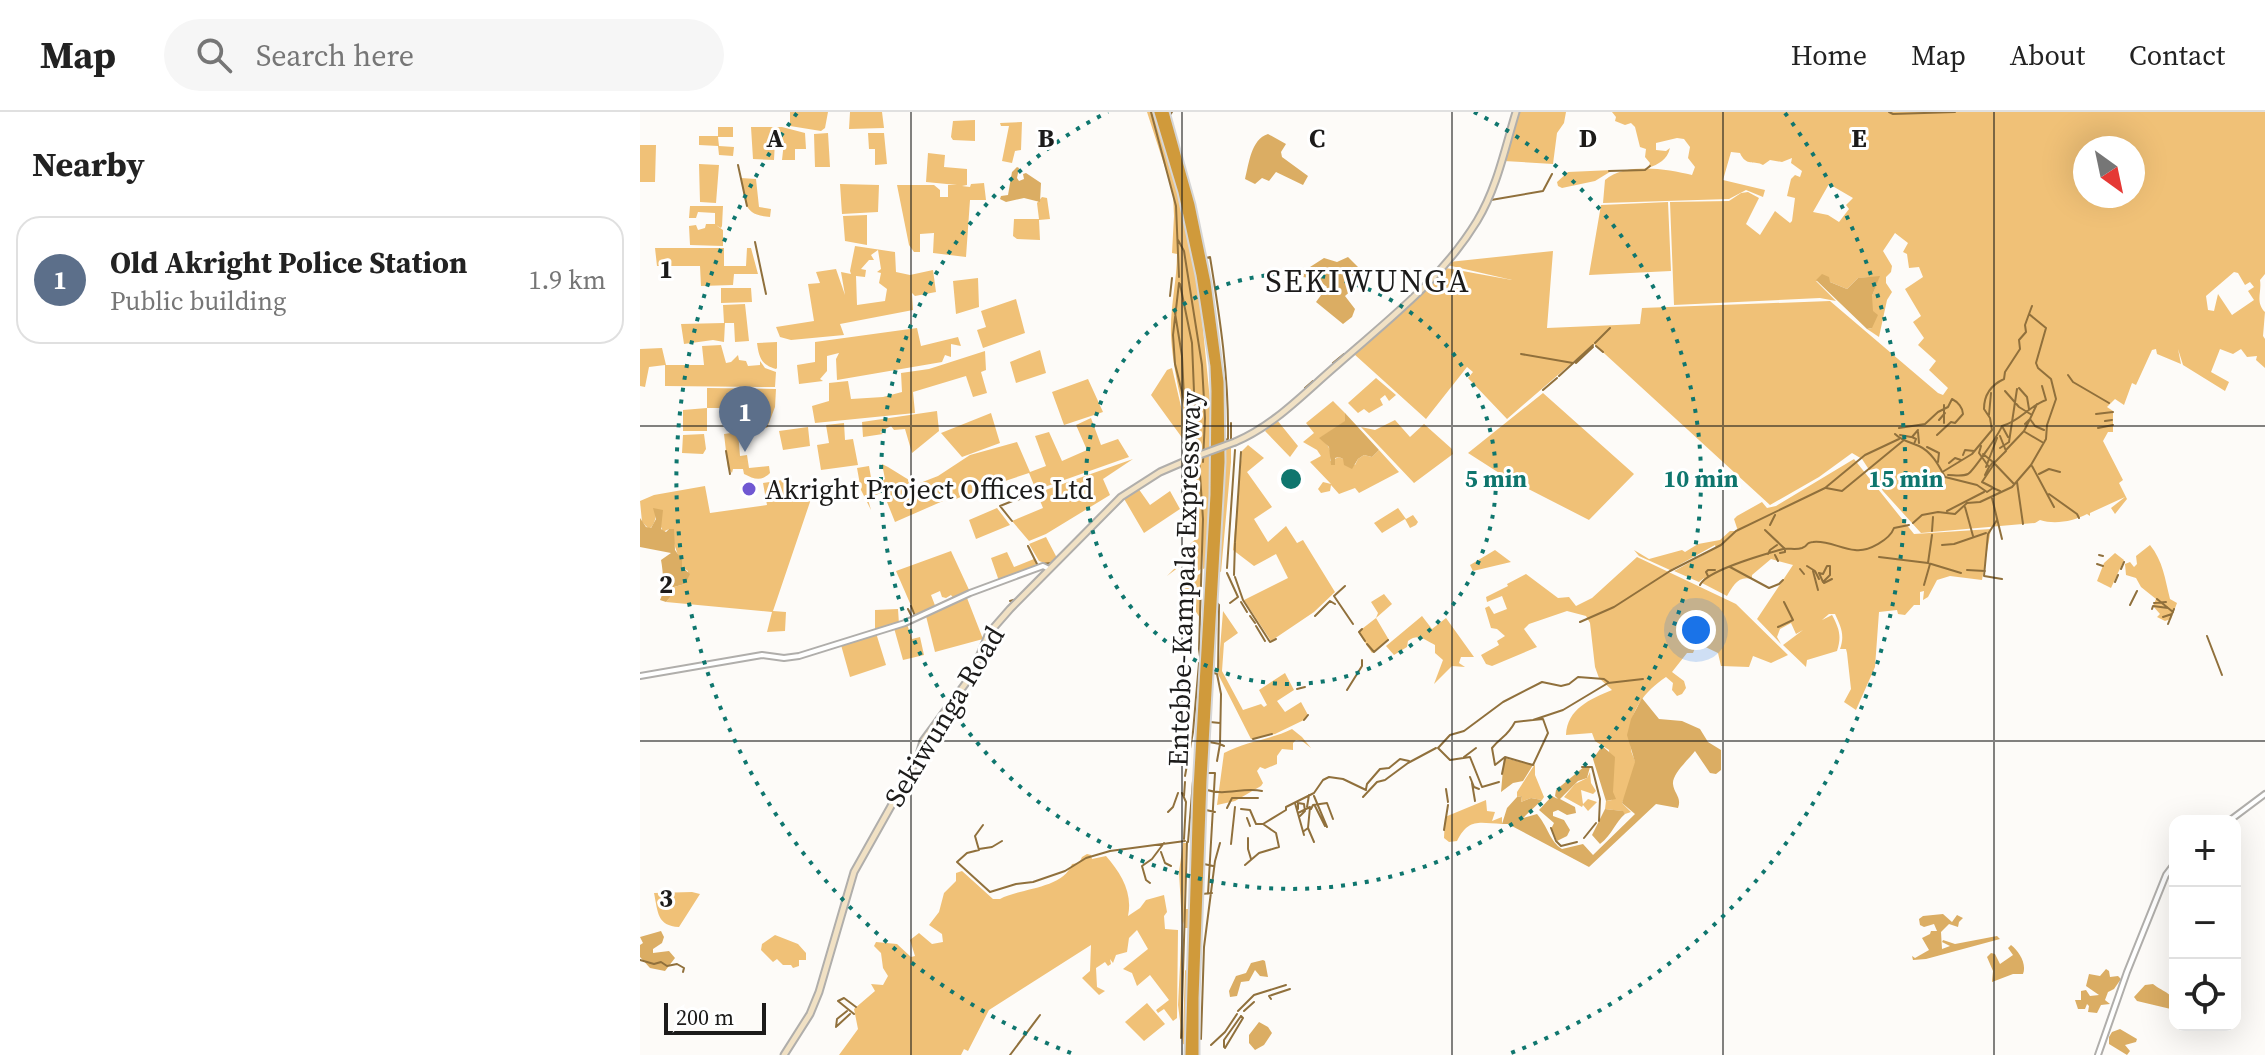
<!DOCTYPE html>
<html lang="en">
<head>
<meta charset="utf-8">
<style>
	body { margin:0; font-family:"Source Serif 4",serif; background:#f6f6f6; color:#222 }
	.controls { position:absolute; right:24px; bottom:24px; display:grid; overflow:hidden; border-radius:16px; box-shadow:0 8px 32px #0002 }
	.controls button { width:72px; height:72px; display:grid; place-items:center; padding:0; border:0; border-bottom:2px solid #e0e0e0; background:#fff; color:#222; font:40px sans-serif }
	.compass { position:absolute; left:1433px; top:24px; width:72px; height:72px; border-radius:50%; background:#fff; box-shadow:0 8px 32px #0002; rotate:147deg }
	.scale { position:absolute; left:24px; bottom:20px; width:102px; box-sizing:border-box; padding-left:8px; border:4px solid #1c1b1a; border-top:0; font-size:22px; line-height:28px; white-space:nowrap; color:#1c1b1a; -webkit-text-stroke:6px #fff; paint-order:stroke }
	.you { position:absolute; left:1056px; top:518px; width:28px; height:28px; margin:-20px; border:6px solid #fff; border-radius:50%; background:#1a73e8; box-shadow:0 0 0 12px #1a73e833 }
	.badge { display:grid; place-items:center; width:52px; height:52px; border-radius:50%; background:#111827; color:#fff; font-size:26px; font-weight:700 }
	.pin { position:absolute; translate:-50% -66px; filter:drop-shadow(0 2px 4px #0008) }
	.pin::after { content:''; position:absolute; top:42px; width:28px; height:24px; background:inherit; clip-path:polygon(0 0,100% 0,50% 100%) }
	.list { margin:0; padding:0; list-style:none }
	h2 { display:flex; justify-content:space-between; align-items:center; height:104px; margin:0; padding:0 32px; font-size:34px }
	h2 small { font-size:26px; font-weight:400; color:#767676 }
	.list li { display:grid; grid-template-columns:52px 1fr auto; gap:24px; align-items:center; box-sizing:border-box; height:128px; margin:0 16px 16px; padding:0 16px; border:2px solid #e0e0e0; border-radius:24px }
	.list b { display:block; font-size:30px; white-space:nowrap }
	.list p { margin:0; font-size:26px; white-space:nowrap; color:#767676 }
	.list em { font-size:26px; font-style:normal; color:#767676 }
	.icon { flex:none; width:44px; height:44px; fill:none; stroke:currentColor; stroke-width:2; stroke-linecap:round; stroke-linejoin:round }
	.map { position:relative; flex:none; width:1625px; height:943px; overflow:hidden }
	header { display:flex; align-items:center; gap:48px; box-sizing:border-box; height:112px; padding:0 40px; background:#fff; border-bottom:2px solid #e0e0e0 }
	header strong { font-size:38px }
	nav { display:flex; gap:44px; margin-inline-start:auto; font-size:28px }
	.search { width:560px; height:72px; background:#f6f6f6; display:flex; align-items:center; gap:20px; box-sizing:border-box; padding:0 28px; border-radius:44px; color:#767676; font-size:30px }
	main { display:flex }
	aside { flex:1; background:#fff }
	.map>svg:first-child { display:block }
</style>
</head>
<body>
<header>
<strong>Map</strong>
<div class="search"><svg class="icon" aria-label="search" viewBox="0 0 24 24"><circle cx="10" cy="10" r="6"/><path d="M15 15l6 6"/></svg>Search here</div>
<nav><a>Home</a><a>Map</a><a>About</a><a>Contact</a></nav>
</header>
<main>
<aside>
<h2>Nearby<small></small></h2>
<ul class="list">
<li><span class="badge" style="background:#5c6f8a">1</span><div><b>Old Akright Police Station</b><p>Public building</p></div><em>1.9 km</em></li>
</ul>
</aside>
<div class="map">
<svg width="1625" height="943" viewBox="0 0 1625 943">
	<rect width="100%" height="100%" fill="#fdfbf8"/>
	<path fill="#f0c177" fill-rule="evenodd" d="M150,0H188L185,16L181,19L150,14Z
		M210,0H242L244,16L209,17Z
		M507,0H515L530,47L558,166L573,319V335L558,341C545,312 532,256 531,222C530,195 537,169 537,142L532,141L534,104L533,80Z
		M879,0H926L924,11L917,21L913,52L864,49Z
		M972,0H1625V162L1620,168C1622,180 1615,190 1625,200L1623,224L1625,227V256L1616,248L1617,244L1607,245L1601,237L1593,242L1580,237L1571,260L1589,270L1585,279L1543,253L1538,237L1541,252L1517,242L1516,237L1512,238L1496,273L1492,271L1484,293L1475,287L1467,295L1473,299V320H1468L1463,329L1483,368L1479,371L1487,387L1475,402L1471,396L1485,385L1450,401V404L1447,402C1434,409 1415,413 1400,408L1395,411L1281,421L1243,379L1222,347L1212,341L1179,365L1130,393L954,232L867,307L828,266L833,260L827,255L786,307L714,242L752,210L806,156L872,168L807,153L809,150L913,139L907,216L1000,212L1002,196L1190,189L1298,281L1303,283L1308,276L1289,258L1296,249L1278,233L1284,226L1273,210L1281,204L1265,177L1283,165L1279,155L1269,156L1267,142L1263,140L1268,131L1255,121L1243,139L1252,154L1251,160L1246,165V171L1252,180L1247,188L1239,225L1227,217L1232,216V184L1239,165L1218,166L1207,177L1190,170L1176,169L1196,189L1180,186L1034,193L1030,90L1089,89L1101,81L1108,80L1119,86L1106,112L1120,123L1135,99L1150,111L1152,109L1155,86L1147,84L1151,67L1155,63L1160,65L1162,59L1151,51L1152,46L1142,50L1130,48L1123,53C1115,48 1106,55 1100,41L1091,40L1083,68L1125,78L1123,85L1106,78L1089,87L963,91L965,68C986,50 1027,57 1052,63L1055,55L1048,46L1050,35L1044,27L1037,26L1016,31V38L1026,39L1030,36C1027,48 1019,52 1008,56L1010,51L1005,45L1006,37L1000,35L995,15L991,11L985,13L975,9L976,5ZM1445,36H1493V84H1445ZM1189,72L1213,86L1206,93L1209,97L1199,110L1188,103L1173,100ZM1594,160L1598,161L1605,173L1610,170L1614,175L1608,179L1614,188L1592,203L1578,182L1574,199L1568,198L1566,184Z
		M335,8V29L313,28L311,25L313,9Z
		M382,10L381,38L375,39L372,51L362,49L369,14H361L360,11Z
		M78,15H93V25H78L79,34L94,35L93,44L79,43L78,34L59,33V24H78Z
		M111,15H142L165,21L166,37H155V48H142L144,30L135,29L134,48L113,47Z
		M188,21L190,55H175L174,22Z
		M228,21H244L247,52L235,53V37H229Z
		M0,33H16L15,70H0Z
		M288,41L305,43L304,55L327,57V73L322,74L330,75L331,72L344,71L346,88H330L326,145L293,141L294,121L280,122V140H274L269,133L257,73H294L300,78V85H308V73H317L286,70Z
		M59,52L79,53L76,91L60,90Z
		M973,58L955,69L922,76L918,74L917,70L928,60Z
		M101,66L116,67L119,95L131,97L130,105C102,103 106,90 101,66Z
		M200,72L239,73L238,100L202,102Z
		M402,85L407,86L410,107L399,108L400,128L377,127L373,124L374,107H399L397,91Z
		M1028,90L1031,159L949,163L961,93Z
		M50,94H83L82,114L81,116L76,113L83,118V134L50,133L49,114L56,113L58,118L65,116L66,112H75V101L58,100L56,106H49Z
		M227,103V133L205,129L203,104Z
		M215,134L255,140L256,160L270,163L293,158L296,180L275,184L272,181L273,198L200,212L204,223L151,228L140,225L136,215L174,209L168,172L180,171L176,160L196,157L205,183L201,160L211,162L210,159ZM238,138L241,157L237,160L241,161L239,171L247,177L245,189L217,193L216,164L225,165L226,158L221,157L229,148H234L231,143Z
		M15,136H84V154H106L107,136H111L118,162H94L93,173L61,174L60,154H17Z
		M338,166L339,195L316,202L313,169Z
		M81,176H111L112,190L81,191Z
		M376,187L385,221L343,236L337,218L346,215L341,199Z
		M105,192L109,229L95,230L94,211H85L84,230L73,228L44,232L41,212L84,211L83,193Z
		M277,216L281,234L318,225L321,234L311,232V245L305,243L302,250L197,268L196,247L199,241L187,244V259L180,267L183,269L159,272L157,253L175,250V230Z
		M137,230V256L136,257C121,253 119,245 117,231Z
		M81,233L86,251L91,250L98,243L99,248L106,249L108,254L120,253V249L125,256L136,260L135,275L25,274V253L9,255L5,275L0,274V237L22,236L26,253H64L62,234Z
		M400,238L406,261L376,271L370,250Z
		M345,239L346,258L341,260L347,281L333,285L326,264L273,280L275,301L175,311L172,294L189,289V271L208,269L211,287L243,285L262,280L261,261L289,257Z
		M532,256L543,303V315L551,338L511,283L527,258Z
		M736,266L756,283L749,289L745,283L740,287L743,293L729,301L724,297L718,301L708,291Z
		M448,267L463,300L424,313L412,280Z
		M67,276L136,277L135,295L127,316L105,317L113,309L110,296H67V319H43V298L67,296Z
		M903,281L994,362L949,408L867,366L828,341Z
		M693,289L705,301L706,309L680,326C688,333 693,338 690,349L699,345L715,353L718,347L724,343L732,345L739,338L759,360L719,381L715,376L699,382L691,373L690,379L681,381L678,377L683,370L691,372L670,350L681,344L677,338L663,330L674,321L666,311Z
		M297,299L299,319L272,341L265,317L254,318L251,314L240,320L243,322L223,325L222,310Z
		M351,301L360,331L322,345L301,321Z
		M451,306L461,333L478,327L489,345L396,378L389,361L344,376V379L339,378L313,388L280,373V371L298,364L330,343L377,330L390,360L406,354L395,324L409,320L422,349L447,338L436,313Z
		M637,308L658,334L650,345L625,319Z
		M755,308L770,325L784,312L812,337L813,342L774,371L721,315L735,318Z
		M204,311L205,328L213,327L218,353L181,358L177,333L189,331L186,313Z
		M168,315L170,334L143,338L139,319Z
		M98,320L100,344L107,343L109,356L129,354L130,361C121,370 114,367 104,362L103,357H93L92,361L88,356L84,322Z
		M64,322L66,337L63,342L42,341L43,323Z
		M608,333L624,346L607,360L632,395L614,407L628,430L646,414L657,431L663,428L695,480L674,500L631,529L604,488L648,466L636,442L614,454L593,438L602,339Z
		M591,334V350L581,460L579,459L584,337Z
		M573,341L568,455L563,457V420L561,457L558,459L556,442L527,464L553,438L550,432L557,426L553,349L558,347L564,416L559,346Z
		M493,347L463,367L470,383L406,422L389,429L372,409L403,396L397,381Z
		M1214,347L1274,422L1351,417L1342,468L1310,464L1297,468L1288,485L1283,488L1284,479L1280,480V493H1274L1265,503L1258,502L1257,498L1239,500L1235,555L1216,598L1204,590L1211,577L1207,541L1206,537H1200C1205,523 1201,515 1195,502H1189L1182,508L1192,503C1199,516 1202,524 1197,539L1167,548L1166,555L1143,533L1163,518L1156,522L1151,511L1140,517L1137,525L1141,532L1117,507L1153,453L1131,447L1112,463V467C1098,463 1093,474 1087,484L1062,471L1064,466L1059,470L1034,459L1076,436L1075,433L1030,458L999,444L994,438L1009,447L1042,438L1045,440L1058,432L1080,428L1090,419H1098L1094,407L1097,404L1122,390L1127,396L1136,394Z
		M242,352L248,355L303,389L255,410L243,380L236,383L229,382L227,384L231,398L221,378L217,356L229,354L233,377L245,367Z
		M149,367L153,390L171,387L133,499L146,500L145,519L127,520L132,500L26,490L32,483L30,476L45,472L48,459L42,455L29,417L23,420L16,402C16,407 13,415 9,417L2,410L0,389L14,383L65,374L70,401L127,393L123,371Z
		M498,376L510,393L530,379L540,397L504,421L483,385Z
		M357,396L370,413L336,427L329,408Z
		M758,396L766,407L773,403L778,410L776,413L770,416L765,407L742,421L734,411Z
		M406,425L417,446L408,452L399,449L389,432Z
		M1510,433C1523,449 1525,467 1530,487L1537,491L1531,507L1525,509L1517,505L1520,502L1513,494L1516,487L1501,475L1496,466L1486,463L1485,452L1490,450L1494,455L1497,452L1496,444Z
		M855,438L871,450L833,459L830,453Z
		M311,439L330,480L314,487L311,483L306,486L302,485L300,479L291,483L296,496L276,505L256,459Z
		M367,440L374,455L394,447L397,454L359,469L351,446Z
		M1475,441L1484,448L1471,476L1457,469L1464,451Z
		M997,445L1096,492L1148,543L1131,551L1113,544L1109,555L1081,554L1078,541L1057,531L1053,541H1047L1032,560L1044,569L1046,576L1042,582L1037,584L1032,578L1033,571L1026,565C1001,582 986,603 991,637C991,641 994,645 995,649C996,661 987,680 982,691L991,700L985,702L982,699L965,697L966,689L972,688L969,638L955,629L952,621L926,623C927,597 950,587 972,578L959,566L955,555L950,511L946,504L927,499L889,512L884,517L897,535L852,554L846,552L841,543L859,533L857,529L865,524L857,517L851,516L845,496L849,494L854,502L867,497L862,484L847,490L846,485L868,474L867,472L886,462L918,486L929,485L936,494L952,486Z
		M561,461L560,506L540,475Z
		M744,482L752,492L736,506L749,528L732,541L718,520L736,506L738,501L731,490Z
		M327,486L343,527L295,540L286,504Z
		M258,497L259,512L235,519V498Z
		M583,499L598,521L584,531L582,559L603,598L621,592L624,595L627,593L619,578L645,561L654,578L637,589L645,600L661,590L668,603L666,607L635,622L611,627L578,562Z
		M782,504L792,517L806,506L834,545H821L819,551L825,555L812,554L794,572L803,548L795,541V533C784,528 779,521 768,529L767,535L754,543L746,534Z
		M267,512L272,527L280,525L284,543L263,548L254,516Z
		M236,521L246,553L210,565L201,533Z
		M652,617L662,625L671,636L662,629L656,628L653,631V638L642,637L637,644V652L625,657L620,655L617,659L623,671L621,674L595,689L577,693L584,641C606,629 630,628 652,617Z
		M895,652V663L904,685L902,688L891,686L881,690L882,684L877,685V680Z
		M950,660L951,671L956,679L953,682L941,678L943,692L948,687L957,690L948,699L943,693L942,695L924,685L935,672L947,666Z
		M846,688L847,699L855,700L852,709L862,705V712C838,711 829,706 817,729L809,730L804,726L805,705Z
		M543,731H546L544,797H550L549,816H545L543,809L541,892L543,920L545,858L547,859L546,933L543,932L538,893L542,813L539,760Z
		M447,742L451,743L452,747L466,744C481,761 493,781 488,804L500,796L506,788L524,783L527,800L524,804L525,817L538,818L537,906L533,909L524,897L518,901L516,898L529,888L510,863L497,874L492,861L483,857L508,837L497,818L489,826L487,840L476,843L473,851L470,847L471,852L468,854L465,850L456,856L457,875L465,879L459,883L442,866L450,859L451,833L349,898L328,939L324,937L321,943H199L218,917L214,897L235,879L231,872L243,873L248,864L243,856L241,841L234,834L236,830L257,832L271,845L275,844L270,828L279,821L292,832L303,830L302,822L289,813L299,800L304,781L316,769V761L322,759L353,787H360C380,776 423,777 432,752L439,751L442,745Z
		M52,780L60,782L39,815C17,814 18,800 14,781Z
		M135,823L158,832L166,841V848H159V854L153,856L151,853H143L137,847L133,850L121,838L122,832Z
		M507,891L525,912L504,929L485,910Z"/>
	<path fill="#dbad63" d="M628,22L646,32L641,40L642,45L668,64L663,73L636,60L629,69L622,66L615,72L605,67C609,52 611,27 628,22Z
		M377,55L379,56L377,66L379,69L384,67L383,62L386,61L401,71L400,90L384,86L366,90L360,87L361,84L368,83L372,60Z
		M708,145L724,161L716,174L705,184L715,197L712,205L703,212L676,190L687,175L677,167L656,164L684,146L697,150Z
		M1182,162L1189,165L1190,170L1207,177L1218,166L1240,164L1232,184L1233,199L1238,203L1232,216L1227,217L1176,168Z
		M705,301L739,338L732,345L724,343L718,347L712,357L704,353L703,347L699,345L695,346V353H691L689,335L679,326L705,309Z
		M13,396L23,398L21,417L26,420L29,417H34L35,438L42,448V455L50,462L45,472L30,476L32,483L26,490L20,488C25,479 23,459 21,448L31,441L0,435V406L6,415L11,416L16,407Z
		M1002,586L1019,607L1042,609L1060,617L1068,630L1081,638V658L1076,662L1070,661L1055,639C1049,647 1032,662 1033,672C1034,682 1042,685 1038,696L1016,692L949,755L868,712H862L867,696L877,685L882,684L881,690L891,686L902,688L883,706L897,702C907,713 910,730 922,737L943,732L953,743L995,702L982,691L995,650L987,623L991,607Z
		M962,634L975,645L973,680L976,687L966,689L953,647Z
		M864,646L893,653L883,669L873,671L861,680Z
		M945,654L950,655L947,666L938,669L920,687L935,695L936,701L927,703L918,698L913,700V704L924,708L930,718L927,724L917,729L911,717L914,711L899,698L912,684L918,687L915,684L916,678Z
		M965,697L983,699L985,702C976,709 972,723 960,732L952,723Z
		M1303,802L1312,810L1317,803L1323,806L1319,810L1318,815L1309,812L1301,820L1302,837L1310,834L1302,830L1303,828L1315,832L1357,824L1360,827L1286,847L1273,848L1272,844L1275,846L1289,838L1282,826L1290,822L1291,819H1297L1294,812L1284,815L1280,813L1279,807L1283,804Z
		M21,819L24,825L22,831L13,837V841L29,839L35,846L25,859L10,856L0,845V833L3,831L0,825Z
		M1371,833C1379,839 1387,852 1383,862H1373L1352,870L1353,859L1347,845L1351,841L1355,842L1360,852L1373,843L1368,836Z
		M623,848L625,849L628,865L620,864L615,858L609,869L601,870L597,884L590,885L589,879L596,864L606,861L611,851Z
		M1466,857L1469,859L1470,865L1478,864L1481,867L1474,877L1468,880L1465,888L1470,892L1461,893L1457,901L1448,900L1449,894L1447,892L1445,897H1438L1435,888H1441V879L1446,878L1450,884L1459,883L1446,874L1449,862L1460,864Z
		M1513,872C1524,881 1535,880 1535,898L1497,889L1494,885L1505,873Z
		M619,910L628,915L632,921L624,933L615,938L609,931V923Z
		M1480,917L1497,927L1496,930L1485,933L1490,939L1487,943L1469,932V925L1472,920Z"/>
	<g fill="none" stroke-linecap="round" stroke-linejoin="round">
		<path stroke="#90703c" stroke-width="2" d="M511,0L536,94L539,165
			M1249,0L1253,2L1315,0
			M530,3L532,0
			M98,53L107,94
			M969,59L1005,58L1010,54
			M851,88L903,79L912,62
			M538,128L544,139L562,253L565,306L563,350
			M115,130L126,182
			M566,146L570,145C580,206 589,265 588,327L585,328
			M539,171L533,223L535,252L557,340
			M540,172L552,231L556,328
			M530,184L532,166
			M535,201L542,244L544,286
			M955,231L970,216
			M956,234L963,240
			M710,238L718,231
			M881,242L933,251
			M693,251L704,242
			M936,251L953,235
			M1428,263L1433,270L1469,291
			M919,264L953,233
			M665,276L673,269
			M1379,276L1387,285L1389,297
			M903,278L917,266
			M1365,279L1379,295L1392,303
			M1456,302L1473,300
			M1349,303L1351,281
			M1299,308L1305,301
			M1465,309L1472,308
			M1304,311V293
			M1385,312L1390,307L1397,292
			M1362,314L1368,325
			M1259,316L1285,312L1298,300L1308,295L1312,287C1318,290 1323,296 1323,302L1315,311L1311,310L1297,323
			M1458,316L1473,313
			M1278,320L1279,331
			M1385,320L1402,330
			M1255,322C1262,329 1270,330 1279,334C1292,340 1299,354 1305,365L1337,373L1347,380L1353,376L1360,379
			M1260,323L1271,325
			M1360,324L1366,339L1354,351L1374,372
			M591,327V311
			M1274,332L1276,327L1272,325L1278,318
			M1341,334L1339,341L1349,355L1345,363
			M1287,335L1299,341L1298,350
			M1360,336L1369,330L1377,277
			M1366,338L1384,319L1390,307L1395,314L1404,318
			M86,339L90,362
			M1343,342L1353,350L1350,354
			M1323,343L1325,338L1334,339
			M559,348L563,407L559,537L561,552
			M1309,351L1315,346L1321,348
			M1392,354L1414,395
			M1346,355L1357,326
			M1304,359L1332,342L1352,318L1350,306L1344,297C1344,282 1351,273 1364,267L1365,260L1380,237L1379,228L1386,220L1385,213L1389,202
			M1399,362L1409,357L1420,360
			M1308,363C1314,363 1322,365 1328,362C1333,359 1359,322 1362,314C1379,310 1389,294 1406,288L1402,274
			M1377,370L1383,412
			M1352,375L1342,370L1354,352
			M1186,376L1202,379L1264,328
			M1409,382L1437,402L1439,406
			M384,385L397,381
			M1352,386L1362,427
			M377,388L382,386
			M1325,395L1333,424
			M1307,399L1344,380
			M1357,408L1348,422L1344,464L1362,467
			M372,409L360,394L375,388
			M1273,411L1282,403L1298,400L1315,402L1327,391L1340,390L1372,375L1391,353L1406,327L1407,313L1416,287L1411,267L1398,256L1396,251L1406,216L1389,202L1392,194
			M1130,413L1135,403
			M1125,418L1145,437V440L1140,441
			M1292,419L1293,405
			M595,430L601,340
			M1302,433L1314,432L1346,421
			M388,434L398,454
			M1128,442L1130,438L1137,433
			M1135,443L1138,449
			M1459,443L1463,444
			M1239,445L1288,451L1292,423
			M1288,451L1321,461
			M402,452L411,451L418,445
			M1457,452L1463,454
			M1167,454L1175,459L1179,467
			M1187,454H1190V463L1183,470L1179,461L1183,462Z
			M1090,455L1129,476L1139,472L1143,468
			M587,456L595,338
			M1160,457L1164,462
			M1481,457L1484,450
			M1327,458L1345,459
			M1173,459L1178,478
			M587,461L598,485L590,491
			M594,463L595,431
			M1068,464L1066,460L1068,458H1075
			M595,465L603,488L630,530L636,527
			M1475,470L1478,463
			M1184,471L1192,467
			M1060,473C1067,458 1126,442 1143,437C1149,436 1156,438 1162,436C1170,433 1164,431 1173,430C1187,428 1201,437 1215,438C1229,440 1250,427 1254,416L1269,413
			M1284,473L1290,452
			M705,474L694,484L713,512
			M1517,487L1533,500
			M370,489L377,487
			M601,490L607,500
			M577,491L579,493L578,559
			M1514,491L1526,490
			M298,493L325,481
			M1490,493L1497,479
			M271,494L275,504
			M268,497L271,503
			M1512,497L1513,494L1528,496
			M364,500L372,491
			M610,504L615,511
			M675,504L690,489L695,492
			M1523,505L1532,502
			M940,510L974,495L1030,459L1081,433L1096,419L1185,376L1225,343L1259,327
			M1528,512L1534,497
			M616,514L625,529
			M1138,515L1153,508L1144,490
			M722,517L719,520L725,529
			M1567,524L1582,563
			M343,527L359,505
			M727,532L734,540L748,528
			M574,561L577,562L581,582L580,632L584,634
			M657,577L665,575
			M707,578L722,554V548
			M664,608L668,603
			M893,608L903,607L908,621L893,653L865,645L855,653L852,636C862,624 867,625 875,610L893,608L923,598L968,571L1003,567
			M570,610L580,611
			M613,627L632,622
			M569,630L580,632L577,649
			M824,645L836,636
			M942,655H952L960,687L959,709
			M567,661H575L568,782
			M862,662L865,647
			M545,664L553,620L559,551
			M830,665L834,675L839,677
			M859,670L842,675L830,645L810,648L798,636L810,623L824,619L863,590L902,570L921,574L929,572L938,565L964,567L968,570
			M832,671L835,689
			M726,677L727,672L740,657L749,656L760,647L769,649
			M806,677L808,690
			M567,678C586,684 603,675 622,679
			M542,681L546,690L544,727
			M1621,682L1625,679
			M544,684L545,670
			M674,684L687,715
			M723,685L737,670L745,668L768,651L796,636
			M655,691L664,723
			M675,694L685,714
			M667,695L669,683
			M587,696L592,686H618
			M601,697L610,698L616,712H623L636,721L639,735L619,741L605,753
			M658,697V691L664,692L665,699L660,704
			M671,697L673,693L687,691L693,707
			M566,698L575,700
			M528,700L533,695L538,681
			M658,701L670,695L668,716
			M607,706L610,714
			M623,712L646,698V695L674,681L683,668L689,665L703,667L726,678
			M343,713L335,724L339,738L327,741L317,750L350,780L376,772L393,770L425,759L446,746L470,739L545,729
			M911,716L916,729L921,734L937,730
			M804,718L808,693
			M664,719L668,716L674,730
			M608,726V737L611,747
			M944,726L956,711
			M548,730L553,669
			M591,732L595,695
			M339,737L352,735L362,729
			M521,740L525,751L531,754
			M564,752L573,754
			M510,771L506,768L502,754L512,747L524,731
			M562,782L572,781
			M0,848L14,852L21,850L27,854L37,852L44,856L43,860
			M631,887L629,884L650,877
			M598,899L614,883L646,873
			M604,899L614,890
			M214,902L198,889L204,886L216,895
			M197,914L210,902
			M196,915L197,907L207,899
			M541,926L547,730
			M561,927L564,835L575,749L580,731
			M571,933L585,920L597,902
			M584,935V928L601,904
			M585,936L603,906L601,904
			M370,943L400,903"/>
		<defs>
			<path id="tertiary" d="M0,564L122,543L144,546L159,544L265,511L330,481L403,454L409,457
				M1589,709L1625,682
				M1458,943L1487,860L1526,763L1535,751"/>
			<path id="secondary" d="M595,330C635,313 664,281 697,253C748,208 801,168 837,109C857,76 865,36 876,0
				M144,943L170,902L179,880L214,760L278,646L283,629L331,564L349,521L370,497L481,385L520,360L557,344"/>
			<path id="motorway" d="M518,0L542,80L560,163L574,254L575,279L574,383L557,677L549,943
				M525,0L551,93L567,171L580,270L581,350L563,667L555,886V943"/>
		</defs>
		<use href="#tertiary" stroke="#b0aeab" stroke-width="8"/>
		<use href="#secondary" stroke="#b0aeab" stroke-width="9"/>
		<use href="#motorway" stroke="#d6d6d6" stroke-width="11"/>
		<use href="#tertiary" stroke="#fff" stroke-width="4"/>
		<use href="#secondary" stroke="#f1e1c4" stroke-width="5"/>
		<use href="#motorway" stroke="#d09a3b" stroke-width="7"/>
		<defs>
			<path id="secondary-bridge" d="M557,344L595,330"/>
		</defs>
		<use href="#secondary-bridge" stroke="#b0aeab" stroke-width="9" stroke-linecap="butt"/>
		<use href="#secondary-bridge" stroke="#f1e1c4" stroke-width="5"/>
	</g>
	<path fill="none" stroke="#1c1b1a" stroke-width="2" stroke-opacity="0.55" d="M271,0V943M542,0V943M812,0V943M1083,0V943M1354,0V943M0,314H1625M0,629H1625"/>
	<g fill="none" stroke="#0f766e" stroke-width="4" stroke-dasharray="4 8">
		<circle cx="651" cy="367" r="205"/>
		<path d="M834 0A410 410 0 1 1 468 0"/>
		<path d="M431 941A615 615 0 0 1 157 1M1145 1A615 615 0 0 1 871 941"/>
	</g>
	<circle fill="#7058d2" stroke="#fff" stroke-width="3" cx="109" cy="377" r="8"/>
	<g text-anchor="middle" stroke-width="6" stroke-linejoin="round" paint-order="stroke">
		<g font-size="28" fill="#1c1b1a" stroke="#fff" text-anchor="start">
			<text x="125" y="387">Akright Project Offices Ltd</text>
		</g>
		<g font-size="28" fill="#1c1b1a" stroke="#fff">
			<text transform="translate(544 467) rotate(-88)" y="10">Entebbe-Kampala Expressway</text>
			<text transform="translate(304 604) rotate(-59)" y="10">Sekiwunga Road</text>
		</g>
		<g font-size="32" letter-spacing="2" fill="#1c1b1a" stroke="#fff">
			<text x="728" y="180">SEKIWUNGA</text>
		</g>
	</g>
	<g font-size="26" text-anchor="middle" font-weight="bold" fill="#1c1b1a" stroke="#fff" stroke-width="6" stroke-linejoin="round" paint-order="stroke">
		<text x="135" y="35">A</text>
		<text x="406" y="35">B</text>
		<text x="677" y="35">C</text>
		<text x="948" y="35">D</text>
		<text x="1219" y="35">E</text>
		<text x="26" y="166">1</text>
		<text x="26" y="481">2</text>
		<text x="26" y="795">3</text>
	</g>
	<circle cx="651" cy="367" r="12" fill="#0f766e" stroke="#fff" stroke-width="4"/>
	<g font-size="24" text-anchor="middle" font-weight="bold" fill="#0f766e" stroke="#fff" stroke-width="6" stroke-linejoin="round" paint-order="stroke">
		<text x="856" y="375">5 min</text>
		<text x="1061" y="375">10 min</text>
		<text x="1266" y="375">15 min</text>
	</g>
</svg>
<div class="controls">
<button>+</button>
<button>−</button>
<button><svg class="icon" aria-label="locate" viewBox="0 0 24 24"><circle cx="12" cy="12" r="6"/><path d="M12 2v4M12 18v4M2 12h4M18 12h4"/></svg></button>
</div>
<svg class="compass" viewBox="-18 -18 36 36"><path d="M0-13l5 13h-10z" fill="#e53935"/><path d="M0 13l5-13h-10z" fill="#767676"/></svg>
<div class="scale">200 m</div>
<div class="you"></div>
<div class="pin badge" style="left:105px;top:340px;background:#5c6f8a">1</div>
</div>
</main>
</body>
</html>
